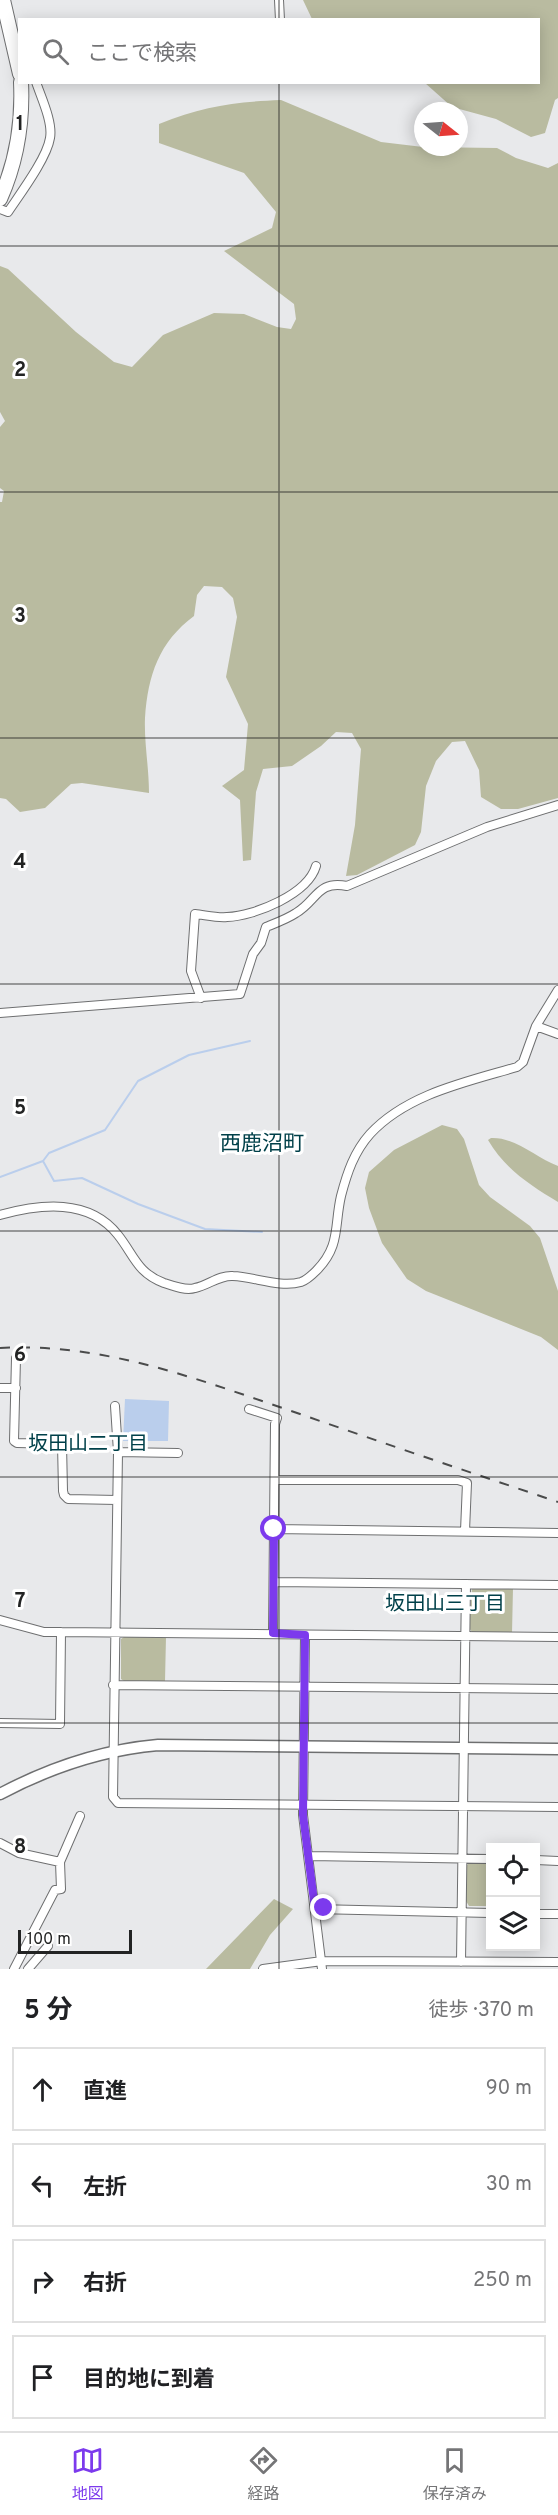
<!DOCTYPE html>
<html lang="ja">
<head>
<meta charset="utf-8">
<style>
	body { margin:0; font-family:Overpass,"Noto Sans JP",sans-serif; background:#f2f2f2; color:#202124 }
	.controls { position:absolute; right:18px; bottom:18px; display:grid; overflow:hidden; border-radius:0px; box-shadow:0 3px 15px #0003 }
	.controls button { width:54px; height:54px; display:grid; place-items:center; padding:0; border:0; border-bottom:2px solid #e0e0e0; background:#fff; color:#202124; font:30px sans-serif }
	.compass { position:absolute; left:414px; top:102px; width:54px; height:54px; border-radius:50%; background:#fff; box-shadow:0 3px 15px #0003; rotate:107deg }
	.scale { position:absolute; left:18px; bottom:15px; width:114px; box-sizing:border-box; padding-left:6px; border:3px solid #222323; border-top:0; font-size:16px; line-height:21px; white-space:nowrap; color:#222323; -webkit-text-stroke:4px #fff; paint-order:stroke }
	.stop { position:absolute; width:18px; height:18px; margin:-14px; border:4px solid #7c3aed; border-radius:50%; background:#fff }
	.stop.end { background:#7c3aed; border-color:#fff; box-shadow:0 2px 6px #0008 }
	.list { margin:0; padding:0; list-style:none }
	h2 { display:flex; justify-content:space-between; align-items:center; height:78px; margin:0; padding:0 24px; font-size:26px }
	h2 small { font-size:20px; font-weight:400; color:#757577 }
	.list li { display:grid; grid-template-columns:39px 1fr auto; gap:18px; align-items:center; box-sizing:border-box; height:84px; margin:0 12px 12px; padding:0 12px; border:2px solid #e0e0e0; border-radius:0px }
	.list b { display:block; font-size:22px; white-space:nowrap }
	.list em { font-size:20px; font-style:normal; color:#757577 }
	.icon { flex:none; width:33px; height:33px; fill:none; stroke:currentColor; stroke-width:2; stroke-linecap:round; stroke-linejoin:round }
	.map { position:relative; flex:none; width:558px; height:1969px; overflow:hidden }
	.search { position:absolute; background:#fff; box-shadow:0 3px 15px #0003; left:18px; right:18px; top:18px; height:66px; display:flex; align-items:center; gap:15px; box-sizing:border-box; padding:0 21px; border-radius:0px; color:#757577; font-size:22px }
	.sheet { height:462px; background:#fff }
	nav { display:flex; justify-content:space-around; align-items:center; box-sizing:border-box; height:84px; border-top:2px solid #e0e0e0; background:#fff; font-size:16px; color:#757577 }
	nav a { display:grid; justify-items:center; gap:3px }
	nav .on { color:#7c3aed }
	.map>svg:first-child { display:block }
</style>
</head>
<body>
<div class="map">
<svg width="558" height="1969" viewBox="0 0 558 1969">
	<rect width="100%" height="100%" fill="#e8e9eb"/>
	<path fill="#b9bba0" d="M303,0H558V98L555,100L545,133L531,137L496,119L452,107L425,83L538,82V20L312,19Z
		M281,100L381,142L423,147L497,148L516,158L548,168L558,163V798L518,809H501L481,797L479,770L465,741L452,742L436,761L426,786L421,832L415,845L357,875L346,876L355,825L361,749L352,733L336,732L321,746L292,766L263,769L256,792L251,860L243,861L240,800L222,786L244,770L248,724L226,677L237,617L233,598L222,587L204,586L197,595L194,616C159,642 148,675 145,718C144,742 149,768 149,793L82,783L71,784L45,808L20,812L6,799L0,798V502H2L4,491L0,488V427L5,421L0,412V266L8,269L76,332L114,362L132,367L163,335L214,313L244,314L277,327L291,329L296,319L294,304L224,251L272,228L276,212L244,173L159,143V124C203,106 235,102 281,100Z
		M442,1125L457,1129L464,1139L479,1185L490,1197L530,1226L540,1238L558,1291V1350L541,1337L426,1291L407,1279L382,1243L369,1208L365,1188L369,1172L394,1150Z
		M491,1138C516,1137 536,1158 558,1166V1202C530,1185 505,1169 488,1140Z
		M472,1588H513L512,1633L472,1632L469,1628Z
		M124,1637H166L165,1681H124L121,1679V1639Z
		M471,1861H490V1906H469L466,1901V1866Z
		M274,1899L293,1909L270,1935L250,1969H206Z"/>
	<path fill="#baceec" d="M125,1399L169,1401L168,1441H123Z"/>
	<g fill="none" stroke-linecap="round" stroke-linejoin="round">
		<path stroke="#baceec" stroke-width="2" d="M43,1161L54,1181L82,1178L138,1204L205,1229L262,1232
			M0,1177L43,1161L49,1153L105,1130L138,1081L189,1055L250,1041"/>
		<defs>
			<path id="minor" d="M279,0L280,20
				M0,209L8,212C20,194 47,158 50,138C53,122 41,97 36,82
				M201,998L191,971L195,914C205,915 217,918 227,917C255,916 308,894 316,866
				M0,1013L240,994L253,954L261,943L266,927C276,923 287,919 296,913C317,901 317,880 347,886L487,827L558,805
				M536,1026L558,1034
				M0,1215C40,1204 89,1198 118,1235C134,1255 137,1273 164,1283C173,1286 186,1291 195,1288C209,1285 219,1275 233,1276C255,1277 280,1288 301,1282C307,1280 311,1276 316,1271C341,1246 334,1226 341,1196C347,1173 354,1152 370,1134C407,1094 466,1082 517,1067L523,1062L536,1026L558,990
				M16,1358L14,1441L17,1443L62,1444L63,1491L64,1495L68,1499L117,1500
				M0,1388H16
				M115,1406L118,1452L113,1797L118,1803L558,1807
				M249,1409L277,1418L275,1424L273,1633
				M118,1452L178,1453
				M275,1480H458L467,1483L465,1531
				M274,1529L558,1533
				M274,1582L558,1585
				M0,1620L44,1632H61L558,1637
				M305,1635L303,1815L322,1969
				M113,1685L558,1689
				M0,1723L60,1724L61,1632
				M0,1843L19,1853L60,1862
				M310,1856L490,1859
				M536,1860L558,1861
				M315,1909L490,1913
				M536,1914H558
				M461,1962L466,1584
				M14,1969L55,1890L61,1889L60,1862L80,1816
				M28,1969L48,1946
				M263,1969L322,1961L558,1962"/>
			<path id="tertiary" d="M0,1794C51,1767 101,1750 158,1745L558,1749"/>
			<path id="primary" d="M3,0L20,74
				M0,199C17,161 23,124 21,82"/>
		</defs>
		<use href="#minor" stroke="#6e6f70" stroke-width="10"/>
		<use href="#tertiary" stroke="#6e6f70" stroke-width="13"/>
		<use href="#primary" stroke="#6e6f70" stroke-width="16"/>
		<use href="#minor" stroke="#fff" stroke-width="8"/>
		<use href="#tertiary" stroke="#fff" stroke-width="10"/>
		<use href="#primary" stroke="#fff" stroke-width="14"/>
		<path stroke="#4a4b4b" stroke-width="2" stroke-dasharray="10 10" stroke-linecap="butt" d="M0,1348C105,1342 202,1381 300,1414C386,1444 472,1473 558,1502"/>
	</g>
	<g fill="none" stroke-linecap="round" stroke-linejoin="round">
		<path stroke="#7c3aed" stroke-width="8" d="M274,1529L273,1633L305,1635L303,1815L315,1909L324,1908"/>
	</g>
	<path fill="none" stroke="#222323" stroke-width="1.5" stroke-opacity="0.55" d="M279,0V20M279,82V1969M0,246H558M0,492H558M0,738H558M0,984H558M0,1231H558M0,1477H558M0,1723H558"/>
	<g text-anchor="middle" stroke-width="6" stroke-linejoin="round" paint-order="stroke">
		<g font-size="20" fill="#004049" stroke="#fff">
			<text x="88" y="1450">坂田山二丁目</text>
			<text x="445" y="1610">坂田山三丁目</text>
		</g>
		<g font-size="21" fill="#004049" stroke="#fff">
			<text x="262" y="1150">西鹿沼町</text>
		</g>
	</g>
	<g font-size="20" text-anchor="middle" font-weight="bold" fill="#222323" stroke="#fff" stroke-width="6" stroke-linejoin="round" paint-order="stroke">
		<text x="20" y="130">1</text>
		<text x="20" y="376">2</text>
		<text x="20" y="622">3</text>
		<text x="20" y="868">4</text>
		<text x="20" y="1114">5</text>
		<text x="20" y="1361">6</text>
		<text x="20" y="1607">7</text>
		<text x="20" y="1853">8</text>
	</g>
</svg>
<div class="controls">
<button><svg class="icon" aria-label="locate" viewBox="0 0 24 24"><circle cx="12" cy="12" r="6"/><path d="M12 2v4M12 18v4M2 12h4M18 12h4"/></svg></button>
<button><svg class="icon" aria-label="layers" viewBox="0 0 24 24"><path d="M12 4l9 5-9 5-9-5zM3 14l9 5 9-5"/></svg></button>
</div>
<svg class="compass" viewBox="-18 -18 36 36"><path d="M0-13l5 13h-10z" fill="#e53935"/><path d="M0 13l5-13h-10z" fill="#757577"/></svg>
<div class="scale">100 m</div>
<div class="stop" style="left:274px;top:1529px"></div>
<div class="stop end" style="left:324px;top:1908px"></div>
<div class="search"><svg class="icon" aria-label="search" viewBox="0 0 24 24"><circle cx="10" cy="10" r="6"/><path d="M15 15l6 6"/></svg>ここで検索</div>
</div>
<section class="sheet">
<h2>5 分<small>徒歩 · 370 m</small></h2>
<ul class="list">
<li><svg class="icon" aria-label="ahead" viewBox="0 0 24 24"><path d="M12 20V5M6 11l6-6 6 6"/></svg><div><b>直進</b></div><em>90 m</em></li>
<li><svg class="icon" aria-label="left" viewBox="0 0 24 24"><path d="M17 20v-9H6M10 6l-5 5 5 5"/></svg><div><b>左折</b></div><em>30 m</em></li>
<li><svg class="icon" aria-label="right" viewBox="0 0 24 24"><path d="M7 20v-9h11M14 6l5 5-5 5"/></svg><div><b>右折</b></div><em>250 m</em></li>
<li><svg class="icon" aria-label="arrive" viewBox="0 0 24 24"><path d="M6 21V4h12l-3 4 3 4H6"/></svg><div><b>目的地に到着</b></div></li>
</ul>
</section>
<nav>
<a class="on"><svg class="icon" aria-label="map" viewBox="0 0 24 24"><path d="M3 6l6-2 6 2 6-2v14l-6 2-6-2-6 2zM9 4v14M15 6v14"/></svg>地図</a>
<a><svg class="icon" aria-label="directions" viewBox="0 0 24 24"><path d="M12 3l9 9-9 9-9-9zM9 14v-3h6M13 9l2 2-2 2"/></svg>経路</a>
<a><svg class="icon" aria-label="saved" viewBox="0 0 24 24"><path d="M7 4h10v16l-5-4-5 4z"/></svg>保存済み</a>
</nav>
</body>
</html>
